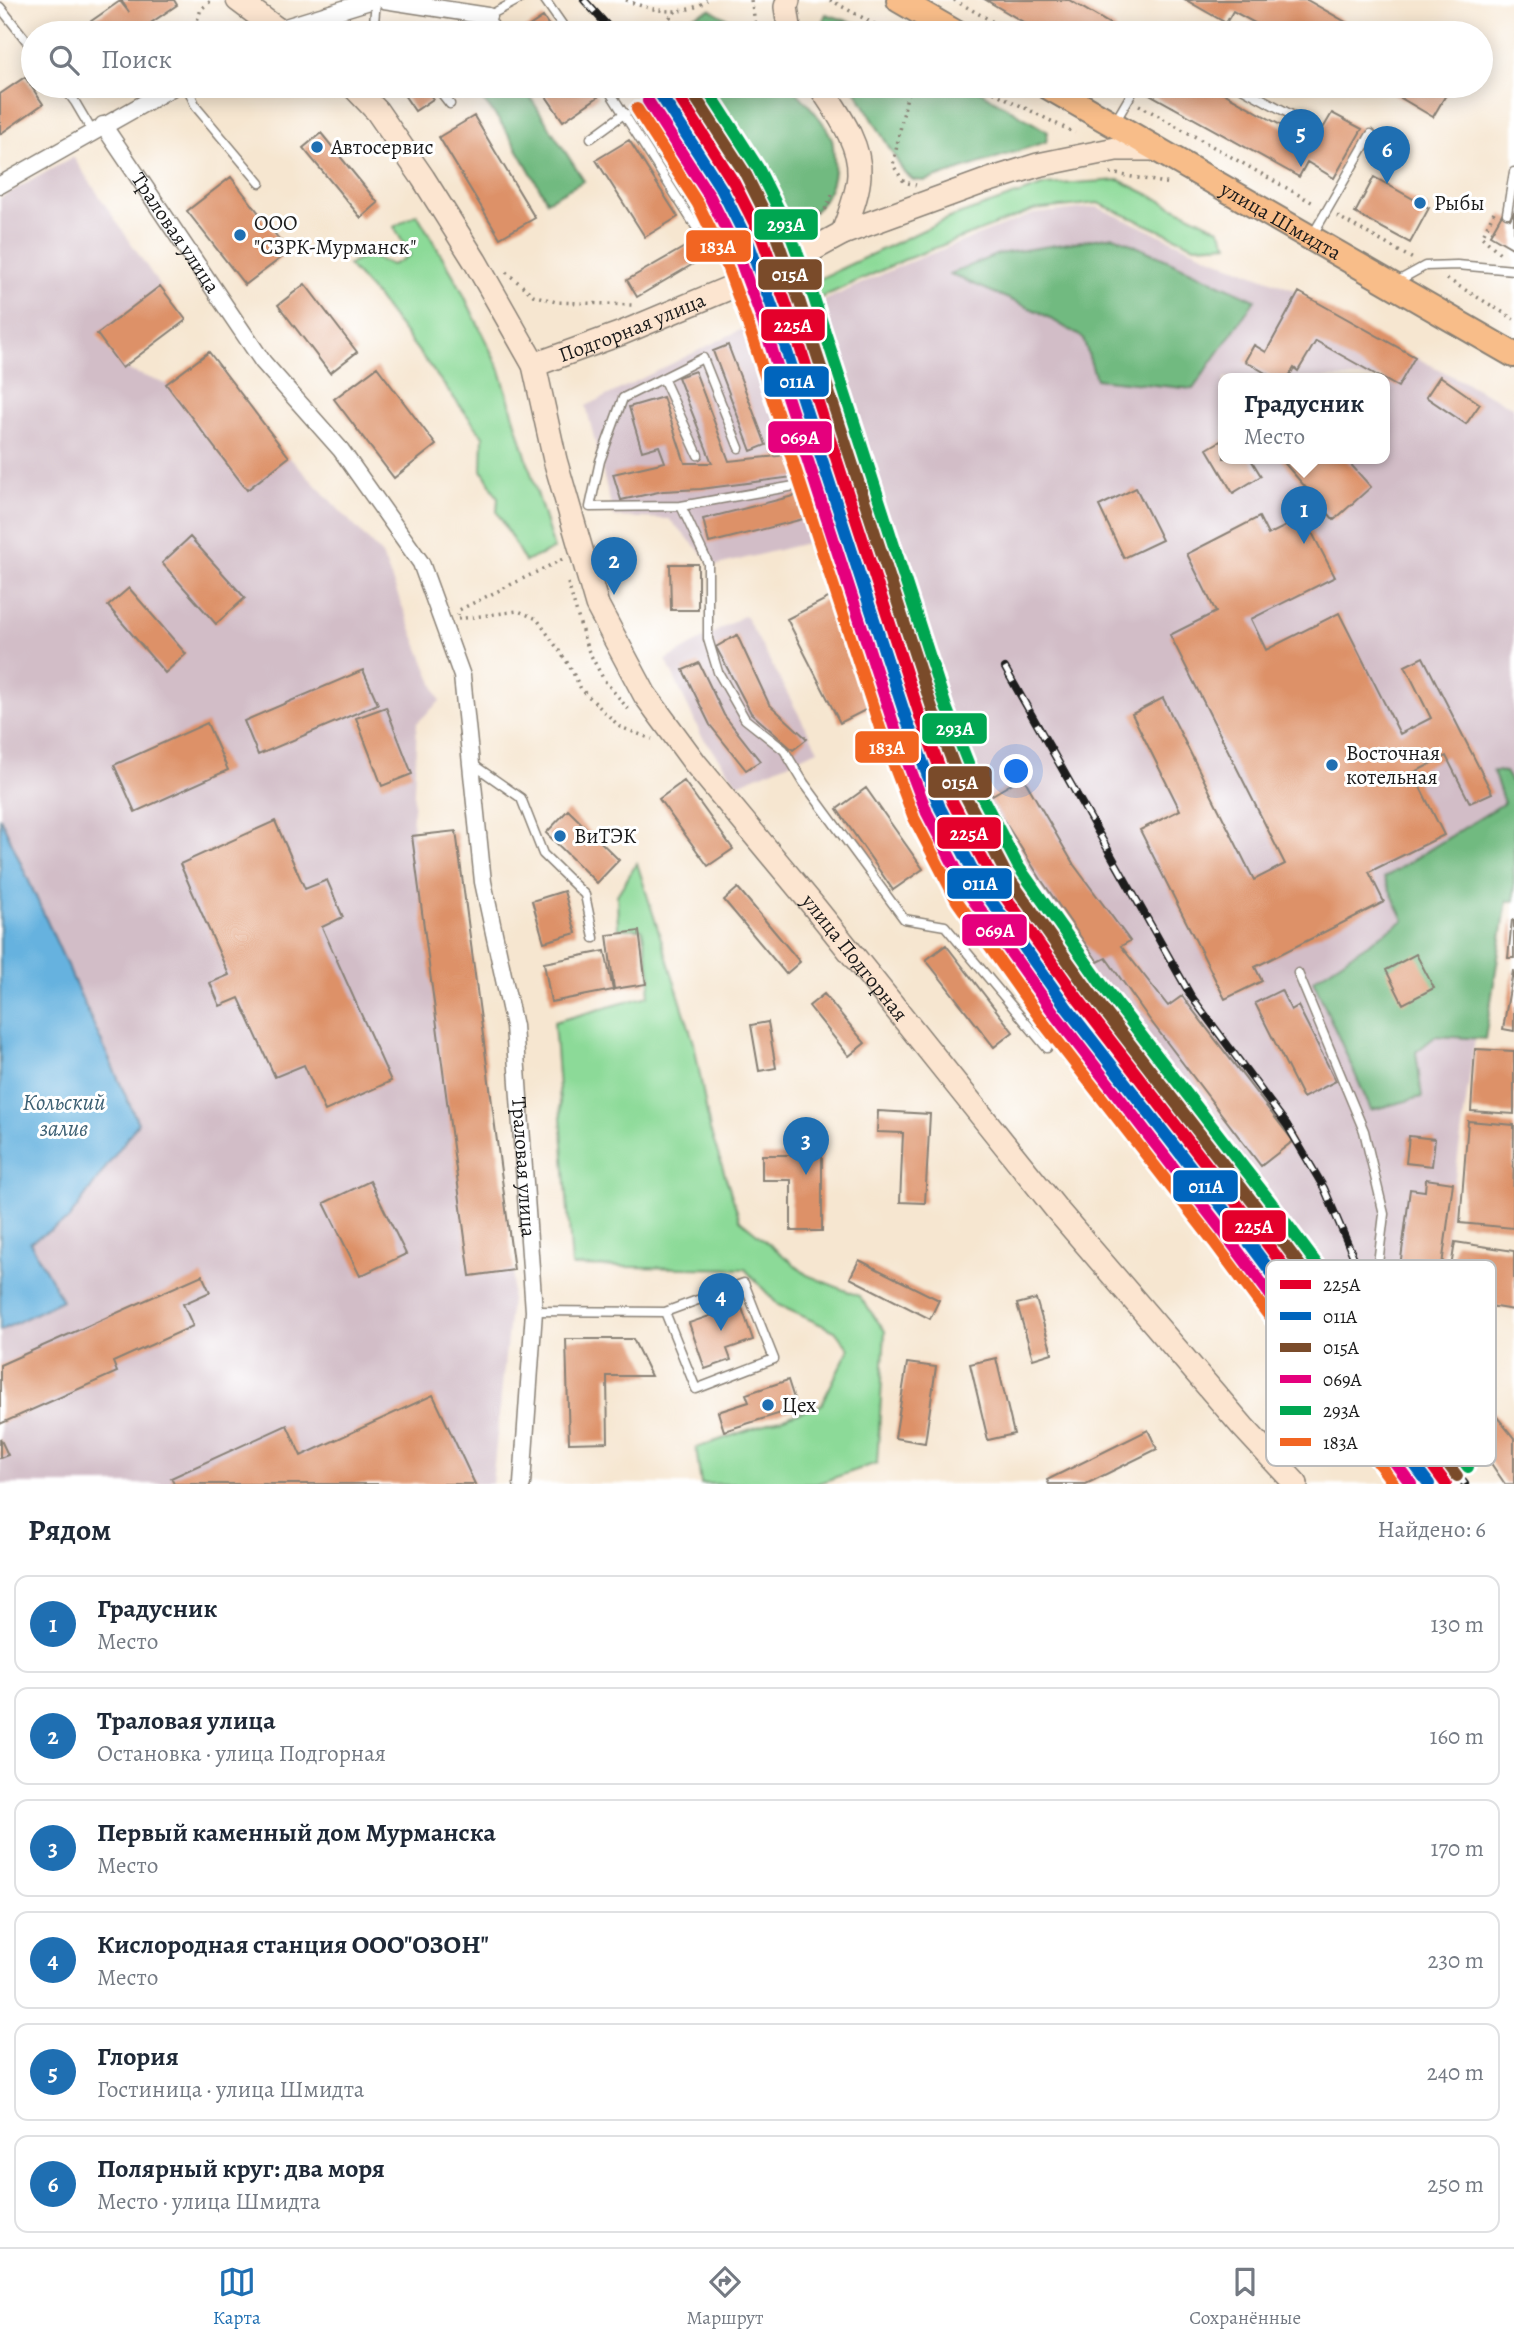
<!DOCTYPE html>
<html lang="ru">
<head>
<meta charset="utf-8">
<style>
	body { margin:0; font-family:Alegreya,serif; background:#f2f2f3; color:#1f2937 }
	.you { position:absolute; left:1017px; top:772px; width:24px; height:24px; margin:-18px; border:5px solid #fff; border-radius:50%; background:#1a73e8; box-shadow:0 0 0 10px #1a73e833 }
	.badge { display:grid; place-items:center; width:46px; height:46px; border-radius:50%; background:#1f6fb2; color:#fff; font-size:23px; font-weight:700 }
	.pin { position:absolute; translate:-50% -58px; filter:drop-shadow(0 2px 4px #0008) }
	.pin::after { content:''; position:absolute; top:37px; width:24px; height:21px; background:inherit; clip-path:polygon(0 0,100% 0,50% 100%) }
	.popup { position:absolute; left:1218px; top:373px; width:172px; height:91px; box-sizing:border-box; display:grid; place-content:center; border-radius:14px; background:#fff; filter:drop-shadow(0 2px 5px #0005); font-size:23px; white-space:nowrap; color:#747a83 }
	.popup b { font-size:26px; color:#1f2937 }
	.popup::after { content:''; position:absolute; left:50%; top:100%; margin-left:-14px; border:14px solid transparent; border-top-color:#fff }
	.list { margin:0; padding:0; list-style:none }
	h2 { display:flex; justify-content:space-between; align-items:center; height:91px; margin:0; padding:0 28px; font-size:30px }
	h2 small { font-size:23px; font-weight:400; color:#747a83 }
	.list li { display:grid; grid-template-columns:46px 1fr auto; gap:21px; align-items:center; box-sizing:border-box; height:98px; margin:0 14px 14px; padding:0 14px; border:2px solid #e0e1e3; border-radius:14px }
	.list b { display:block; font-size:26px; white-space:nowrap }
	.list p { margin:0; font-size:23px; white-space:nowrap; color:#747a83 }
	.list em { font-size:23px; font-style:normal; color:#747a83 }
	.icon { flex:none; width:38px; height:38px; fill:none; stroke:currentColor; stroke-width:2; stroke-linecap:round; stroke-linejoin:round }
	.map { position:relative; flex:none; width:1514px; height:1484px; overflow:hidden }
	.search { position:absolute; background:#fff; box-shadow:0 4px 18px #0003; left:21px; right:21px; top:21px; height:77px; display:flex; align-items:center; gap:18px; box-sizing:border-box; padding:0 24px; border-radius:38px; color:#747a83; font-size:26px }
	.sheet { height:763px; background:#fff }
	nav { display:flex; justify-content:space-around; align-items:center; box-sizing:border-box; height:98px; border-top:2px solid #e0e1e3; background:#fff; font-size:19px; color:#747a83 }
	nav a { display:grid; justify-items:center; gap:4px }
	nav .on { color:#1f6fb2 }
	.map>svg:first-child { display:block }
</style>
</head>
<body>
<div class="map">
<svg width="1514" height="1484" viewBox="0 0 1514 1484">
	<rect width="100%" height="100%" fill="#fff"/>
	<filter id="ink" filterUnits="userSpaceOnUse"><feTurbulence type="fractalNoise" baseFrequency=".0143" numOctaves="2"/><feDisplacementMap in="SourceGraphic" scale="14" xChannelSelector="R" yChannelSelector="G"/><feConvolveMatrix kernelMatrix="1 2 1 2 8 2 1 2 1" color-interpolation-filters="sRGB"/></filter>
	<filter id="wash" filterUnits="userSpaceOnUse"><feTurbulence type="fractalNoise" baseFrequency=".00686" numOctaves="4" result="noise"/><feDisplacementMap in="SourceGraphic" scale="28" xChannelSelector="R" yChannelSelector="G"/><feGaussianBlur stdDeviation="1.57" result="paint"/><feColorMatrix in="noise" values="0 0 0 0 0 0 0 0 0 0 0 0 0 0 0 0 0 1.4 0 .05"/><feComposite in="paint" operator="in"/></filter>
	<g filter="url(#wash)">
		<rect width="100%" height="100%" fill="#f6e6d0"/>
		<path fill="#d2bdc7" d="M73,157L160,286L97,335L122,368L166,384L246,489L289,457L382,555L440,701L417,723L412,836L470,1276L514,1270L492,1484H0V1331L62,1299L30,1242L68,1220L138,1123L0,817V198Z
			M1097,207L1212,258L1299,292L1266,352L1254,345L1245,361L1274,378H1224V458H1384L1385,379L1398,386L1415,357L1514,408V819L1485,969L1437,1303L1340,1318L1085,994L972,824L821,302L907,263L1033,214Z
			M744,328L798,451L827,538L714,566L669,519L614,517L586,406Z
			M1316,341L1382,378H1288L1294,368L1299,370Z
			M745,615L818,750L738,784L701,735L666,660Z"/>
		<path fill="#8cda98" stroke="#547b5a" stroke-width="2" d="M1119,180L1219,229L1228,244L1195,246L1098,203L1034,210L904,260L809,303L804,286L949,218L1045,185Z
			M417,214L459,285L500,370L554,549L525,562L497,512L498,498L482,470L483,436L376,296L348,265L367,255L392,265L410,255L394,227Z
			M637,863L694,1043L710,1130L740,1220L807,1275L859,1296L885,1331L877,1463L816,1484H701L696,1448L821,1405L849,1349L835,1331L778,1305L745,1269L572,1266L554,1022L648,996L651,978L642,929H618L617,895Z"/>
		<path fill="#71ba80" stroke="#466b4e" stroke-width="2" d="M710,9L744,28L747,33H660L675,17H691Z
			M826,14L863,26L872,33H823L820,27Z
			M465,86H523L584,181L547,201C527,168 498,105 465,86Z
			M684,86H791C804,100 824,120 831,137C834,143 833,152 834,158C838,199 806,221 776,242Z
			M853,86H971L1048,132L1046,142L925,181L913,180L903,171Z
			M1114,236L1255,300L1193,389L1096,379L1083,338L1039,312L950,274L998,254Z
			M1493,771L1505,772L1514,786V901H1507L1485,1039L1436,1036L1416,1052L1422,1097L1371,1110L1313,980L1404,920L1384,878L1504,803Z"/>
		<path fill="#66b2df" stroke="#41677e" stroke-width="2" d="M0,817L138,1123L68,1220L30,1242L62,1300L0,1331Z"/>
		<g id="blocks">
			<path fill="#dd9167" d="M121,0H174L177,5L136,33H74L120,1L129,12Z
				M986,0H1069L1115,27L1117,33H1042Z
				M1186,0H1307L1365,33H1273L1233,11L1226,23Z
				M543,17L554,33H519Z
				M25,77L43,104L0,134V94Z
				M398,86H424L433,99L415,111Z
				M539,86H590L598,97L563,121Z
				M1149,86H1211L1314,144L1332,113L1362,129L1334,178L1307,162L1299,177L1146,92Z
				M1393,86H1445L1450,88L1433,117L1389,91Z
				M474,116L535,218L500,238L439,137Z
				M321,133L378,203L361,218L303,148Z
				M629,140L678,217L645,237L596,160Z
				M231,177L289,252L245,285L187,211Z
				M1374,177L1429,208L1410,243L1355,213Z
				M1514,212V249L1490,235L1502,214L1510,219Z
				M690,244L700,260L637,297L627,280Z
				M305,284L357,352L330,373L278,305Z
				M160,286L186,320L122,368L97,334Z
				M1299,292L1415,357L1398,387L1316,341L1298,371L1294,368L1288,378H1274L1245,361L1254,345L1266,352Z
				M728,345L766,445L751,451L713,351Z
				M209,352L289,457L247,490L166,384Z
				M377,367L436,445L394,478L334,399Z
				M695,371L729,461L797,454L801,476L701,489L663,491L621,500L613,474L665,462L659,446L642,451L629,407L663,397L685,463H712L678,377Z
				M1440,376L1480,404L1466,424L1426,397Z
				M1224,439V458H1250L1261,476L1233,493L1207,449Z
				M1280,458H1345L1371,487L1334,520Z
				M1136,488L1162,540L1124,558L1099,506Z
				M809,492L815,516L709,543L703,519Z
				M1259,517L1268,535L1304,517L1335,577L1251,619L1266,650L1339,613L1400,734L1431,718L1405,666L1423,657L1492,793L1470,803L1446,756L1413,773L1444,835L1369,872L1384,902L1255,967L1262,981L1225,999L1140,830L1180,810L1132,714L1163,698L1254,880L1285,864L1170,635L1216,612L1187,554Z
				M190,537L245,598L216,624L162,563Z
				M670,564H698V610H671Z
				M129,588L186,654L165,673L108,606Z
				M834,595L887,699L840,723L787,619Z
				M737,635L769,704L807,739L793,750L751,713L716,647Z
				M699,663L724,715L760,761L746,770L710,725L683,670Z
				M363,670L378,704L258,755L244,721Z
				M386,707L412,774L382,786L356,718Z
				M207,723L228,770L135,812L114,765Z
				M1023,777L1074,865L1130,941L1121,946L1168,1006L1182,996L1293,1141L1261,1166L1150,1020L1106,958L1098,962L1042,881L989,797Z
				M684,781L733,849L708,866L659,799Z
				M866,788L923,869L893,890L837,809Z
				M568,810L619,860L597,883L546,833Z
				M275,821L305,889L327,880L343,917L322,927L391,1081L325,1111L304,1065L275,1077L239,998L220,1006L210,983L229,975L180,864Z
				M456,831L514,1270L470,1276L412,836Z
				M738,888L800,962L786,974L724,900Z
				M564,891L576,933L544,942L532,901Z
				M1512,920H1514V958H1508Z
				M639,931L646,984L614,989L607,935Z
				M946,945L1013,1032L994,1047L926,960Z
				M605,951L613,990L551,1002L544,963Z
				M1416,954L1434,988L1403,1004L1386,970Z
				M1513,971H1514V1031L1503,1029Z
				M1281,990L1291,1010L1298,1006L1336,1081L1303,1098L1255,1003Z
				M824,994L865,1043L849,1056L809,1006Z
				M768,1022L776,1068L759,1071L751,1025Z
				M1475,1049L1514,1051V1114L1471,1111Z
				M878,1111L930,1114L925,1203L900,1202L903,1133L877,1132Z
				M1468,1121L1514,1125L1513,1228L1460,1223Z
				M792,1135L822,1136V1231H791V1180H762V1155H792Z
				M1409,1136L1435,1139L1432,1166L1406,1163Z
				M1426,1179L1453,1183L1437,1303L1396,1298L1410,1189L1425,1191Z
				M370,1181L406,1254L360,1276L324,1203Z
				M1455,1242L1514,1251V1310L1446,1299Z
				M859,1260L939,1300L930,1319L850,1278Z
				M202,1275L210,1292L183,1304L193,1326L113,1362L117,1372L0,1424V1365Z
				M1036,1299L1052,1353L1033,1359L1017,1304Z
				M741,1305L753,1340L727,1349L731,1360L705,1369L689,1323Z
				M566,1339H633L651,1376H607L608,1442L569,1443Z
				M1441,1354L1479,1417L1493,1412L1514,1438V1484H1505L1425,1366Z
				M996,1358L1014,1434L988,1440L970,1364Z
				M907,1363L936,1367L925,1443L895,1438Z
				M788,1380L797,1408L724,1431L718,1412L749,1402L746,1394Z
				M433,1395L475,1484H174L171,1478L287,1425L301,1456Z
				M1148,1430L1157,1449L1086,1484H1049L1047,1480Z
				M0,1438L8,1455L0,1458Z"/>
		</g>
	</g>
	<g filter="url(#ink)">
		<use href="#blocks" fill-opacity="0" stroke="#898176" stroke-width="2"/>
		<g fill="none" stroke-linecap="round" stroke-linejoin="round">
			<defs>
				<path id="lane" d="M376,0L374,23L381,33
					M545,0L568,33
					M0,7L33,49
					M499,33L488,16L518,0
					M63,86L75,102L92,131
					M187,86L196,107L260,183
					M436,86L450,104
					M606,86L696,227
					M1238,86L1314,127
					M1115,122L1136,86
					M591,138L625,113
					M1507,213L1514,172
					M1312,236L1371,134
					M1396,282L1425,266L1457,265L1514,270
					M663,378L703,358L739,448
					M698,455L663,378L623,398L600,461L590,507L681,506L708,563V639L718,672L745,719L784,750L804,783L904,919L945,926L1047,1048
					M681,506L800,485
					M471,763L521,798L543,854L585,895L594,938
					M1298,973L1364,1131L1384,1214L1377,1272
					M534,1311L665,1312L696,1389L774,1359L744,1283L665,1312"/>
				<g id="street">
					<path d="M384,0L488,16"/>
					<path d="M269,32L373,0"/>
					<path id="s1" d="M103,125L263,362L341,450L421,563L462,676L483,882L514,1026L534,1311L522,1484"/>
					<path d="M0,185L175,86"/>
				</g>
				<g id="secondary">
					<path d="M238,0L282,33"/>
					<path d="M788,0L786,7L790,33"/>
					<path id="s2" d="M353,86L377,111L423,178L475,261L534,365L555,460L597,605L645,695L695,763L812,904L1057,1210L1243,1427L1296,1484"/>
					<path d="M820,86C836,111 861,143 859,175C858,195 849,215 843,233"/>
					<path id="s3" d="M534,365L622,333L784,265L843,233L983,182L1038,165L1116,149H1157"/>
				</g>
				<g id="primary">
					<path d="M899,0L956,33"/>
					<path id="s4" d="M1047,86L1514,355"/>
				</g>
			</defs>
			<use href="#lane" stroke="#898176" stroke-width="11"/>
			<use href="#street" stroke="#898176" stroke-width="19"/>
			<use href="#secondary" stroke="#898176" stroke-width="26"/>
			<use href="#primary" stroke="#898176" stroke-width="28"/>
			<path stroke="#898176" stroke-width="3.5" stroke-dasharray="2 5" stroke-linecap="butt" d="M626,0C651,11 684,18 707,0
				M751,0L755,21L761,33
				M830,0L891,33
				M954,0L1013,33
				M193,33L201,9L212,0
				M655,33L677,10
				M318,86L336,97
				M909,86L893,165L904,182L916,185
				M981,86L1075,133
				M1106,86L1117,92
				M85,97L105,86
				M1139,105L1315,204
				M1110,173L1171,184
				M1494,212L1482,237L1502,255
				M1337,216L1413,259
				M805,229L826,208L834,191
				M708,230L734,264
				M506,272L533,295L556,302L632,305
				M1447,279L1514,319
				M568,583L587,648L604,680L629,710
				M458,616L459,610L563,559
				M458,619L518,611L537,619L569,665L581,689L620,727L652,739"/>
			<use href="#lane" stroke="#fff" stroke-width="8"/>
			<use href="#street" stroke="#fff" stroke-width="16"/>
			<use href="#secondary" stroke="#fce5d0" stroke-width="23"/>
			<use href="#primary" stroke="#f8bd89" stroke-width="24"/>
			<defs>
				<path id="rail" d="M584,0L614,33
					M657,86L724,189L751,243L775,311L908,721L942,808L983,887L1068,1006L1237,1224L1431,1484
					M1005,668L1191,996L1287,1125L1324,1188L1362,1277L1403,1388L1436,1446L1465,1484
					M1311,1304L1422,1436"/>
			</defs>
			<use href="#rail" stroke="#1c1c1c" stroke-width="8"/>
			<use href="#rail" stroke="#fff" stroke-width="5" stroke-dasharray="16" stroke-linecap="butt"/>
			<defs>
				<path id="rail-1" d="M672,86L734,183L762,238L787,307L920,716L953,803L994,881L1078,999L1247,1217L1446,1484"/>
				<path id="rail-2" d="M660,94L722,190L749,244L774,312L907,721L940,808L982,888L1067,1008L1236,1225L1429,1484"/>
				<path id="rail-3" d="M688,86L746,175L775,233L800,303L933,711L966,797L1006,874L1089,991L1258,1209L1457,1476"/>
				<path id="rail-4" d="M648,101L710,197L736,249L761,316L894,726L927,813L969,894L1056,1016L1225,1234L1411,1484"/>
				<path id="rail-5" d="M705,86L758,168L788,228L814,298L946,707L979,791L1018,866L1100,982L1269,1200L1468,1467"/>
				<path id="rail-6" d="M637,109L698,204L723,255L747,321L881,731L914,818L957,901L1045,1025L1214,1242L1394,1484"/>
			</defs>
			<use href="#rail-1" stroke="#fff" stroke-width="18"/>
			<use href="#rail-2" stroke="#fff" stroke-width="18"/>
			<use href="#rail-3" stroke="#fff" stroke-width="18"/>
			<use href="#rail-4" stroke="#fff" stroke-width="18"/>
			<use href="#rail-5" stroke="#fff" stroke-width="18"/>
			<use href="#rail-6" stroke="#fff" stroke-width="18"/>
			<use href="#rail-1" stroke="#e4002b" stroke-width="12"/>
			<use href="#rail-2" stroke="#0065bd" stroke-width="12"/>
			<use href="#rail-3" stroke="#7a4b2a" stroke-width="12"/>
			<use href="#rail-4" stroke="#e5007d" stroke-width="12"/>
			<use href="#rail-5" stroke="#00a651" stroke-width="12"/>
			<use href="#rail-6" stroke="#f26522" stroke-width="12"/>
		</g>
	</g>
	<g fill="#1f6fb2" stroke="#fff" stroke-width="2.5">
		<circle cx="317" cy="147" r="7"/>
		<circle cx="1420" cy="203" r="7"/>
		<circle cx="240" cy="235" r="7"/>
		<circle cx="1332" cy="765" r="7"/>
		<circle cx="560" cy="836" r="7"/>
		<circle cx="768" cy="1405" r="7"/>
	</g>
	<g text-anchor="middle" stroke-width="6" stroke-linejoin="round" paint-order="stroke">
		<g font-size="21" fill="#1c1c1c" stroke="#fff" text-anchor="start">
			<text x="331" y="154">Автосервис</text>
			<text x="1434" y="210">Рыбы</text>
			<text x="254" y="230">ООО<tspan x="254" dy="24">"СЗРК-Мурманск"</tspan></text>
			<text x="1346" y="760">Восточная<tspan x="1346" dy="24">котельная</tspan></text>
			<text x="574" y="843">ВиТЭК</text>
			<text x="782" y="1412">Цех</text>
		</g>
		<g font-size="21" fill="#1c1c1c" stroke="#fff">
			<text dy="7" stroke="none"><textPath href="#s4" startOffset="270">улица Шмидта</textPath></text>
			<text dy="7" stroke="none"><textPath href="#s1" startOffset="130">Траловая улица</textPath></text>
			<text dy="7" stroke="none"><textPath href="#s3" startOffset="105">Подгорная улица</textPath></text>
			<text dy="7" stroke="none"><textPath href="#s2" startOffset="1020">улица Подгорная</textPath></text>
			<text dy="7" stroke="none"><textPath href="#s1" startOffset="1158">Траловая улица</textPath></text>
		</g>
		<g font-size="23" font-style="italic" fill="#3d6074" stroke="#fff">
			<text x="64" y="1110">Кольский<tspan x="64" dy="26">залив</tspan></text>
		</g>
	</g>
	<rect x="1266" y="1260" width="230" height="206" rx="10" fill="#fff" stroke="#bbb" stroke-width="2"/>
	<rect x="1280" y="1280" width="31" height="9" fill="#e4002b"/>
	<rect x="1280" y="1312" width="31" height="8" fill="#0065bd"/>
	<rect x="1280" y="1343" width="31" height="9" fill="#7a4b2a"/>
	<rect x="1280" y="1375" width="31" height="8" fill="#e5007d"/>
	<rect x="1280" y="1406" width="31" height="9" fill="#00a651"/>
	<rect x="1280" y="1438" width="31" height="8" fill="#f26522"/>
	<g font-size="19" fill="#1c1c1c">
		<text x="1323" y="1291">225А</text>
		<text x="1323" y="1323">011А</text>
		<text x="1323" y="1354">015А</text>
		<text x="1323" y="1386">069А</text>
		<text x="1323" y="1417">293А</text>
		<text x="1323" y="1449">183А</text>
	</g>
	<g stroke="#fff" stroke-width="2.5">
		<rect x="753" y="208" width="66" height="33" rx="7" fill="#00a651"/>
		<rect x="685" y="229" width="67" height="34" rx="7" fill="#f26522"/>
		<rect x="757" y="258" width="66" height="33" rx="7" fill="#7a4b2a"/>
		<rect x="760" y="308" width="66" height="34" rx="7" fill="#e4002b"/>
		<rect x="763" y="365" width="67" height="33" rx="7" fill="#0065bd"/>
		<rect x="767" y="420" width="66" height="34" rx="7" fill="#e5007d"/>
		<rect x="921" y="712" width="67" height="33" rx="7" fill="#00a651"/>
		<rect x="854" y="730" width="66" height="34" rx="7" fill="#f26522"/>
		<rect x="927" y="765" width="66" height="34" rx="7" fill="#7a4b2a"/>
		<rect x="936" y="816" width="66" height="34" rx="7" fill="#e4002b"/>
		<rect x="946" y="867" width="67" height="33" rx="7" fill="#0065bd"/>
		<rect x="961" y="913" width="67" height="34" rx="7" fill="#e5007d"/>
		<rect x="1172" y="1169" width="67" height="34" rx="7" fill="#0065bd"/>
		<rect x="1221" y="1209" width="66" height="34" rx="7" fill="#e4002b"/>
	</g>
	<g font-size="19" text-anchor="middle" font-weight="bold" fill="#fff">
		<text x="786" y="231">293А</text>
		<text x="718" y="253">183А</text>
		<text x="790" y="281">015А</text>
		<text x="793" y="332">225А</text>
		<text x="797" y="388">011А</text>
		<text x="800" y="444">069А</text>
		<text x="955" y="735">293А</text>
		<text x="887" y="754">183А</text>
		<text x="960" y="789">015А</text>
		<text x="969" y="840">225А</text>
		<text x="980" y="890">011А</text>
		<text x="995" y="937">069А</text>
		<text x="1206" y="1193">011А</text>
		<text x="1254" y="1233">225А</text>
	</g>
</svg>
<div class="you"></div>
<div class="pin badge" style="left:1304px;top:544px">1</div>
<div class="popup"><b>Градусник</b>Место</div>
<div class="pin badge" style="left:614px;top:595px">2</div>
<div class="pin badge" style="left:806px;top:1175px">3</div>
<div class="pin badge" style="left:721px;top:1331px">4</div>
<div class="pin badge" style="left:1301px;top:167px">5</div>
<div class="pin badge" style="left:1387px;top:184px">6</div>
<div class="search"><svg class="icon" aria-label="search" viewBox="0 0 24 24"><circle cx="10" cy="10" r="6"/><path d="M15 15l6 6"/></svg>Поиск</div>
</div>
<section class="sheet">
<h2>Рядом<small>Найдено: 6</small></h2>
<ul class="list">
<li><span class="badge">1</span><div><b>Градусник</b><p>Место</p></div><em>130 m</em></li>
<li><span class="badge">2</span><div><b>Траловая улица</b><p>Остановка · улица Подгорная</p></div><em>160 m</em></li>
<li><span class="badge">3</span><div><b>Первый каменный дом Мурманска</b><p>Место</p></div><em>170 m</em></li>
<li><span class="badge">4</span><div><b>Кислородная станция ООО&quot;ОЗОН&quot;</b><p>Место</p></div><em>230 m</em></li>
<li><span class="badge">5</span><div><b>Глория</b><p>Гостиница · улица Шмидта</p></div><em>240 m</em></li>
<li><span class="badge">6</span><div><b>Полярный круг: два моря</b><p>Место · улица Шмидта</p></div><em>250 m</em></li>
</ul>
</section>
<nav>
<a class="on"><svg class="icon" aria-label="map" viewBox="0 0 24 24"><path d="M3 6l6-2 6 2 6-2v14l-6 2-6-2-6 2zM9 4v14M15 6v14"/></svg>Карта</a>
<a><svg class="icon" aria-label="directions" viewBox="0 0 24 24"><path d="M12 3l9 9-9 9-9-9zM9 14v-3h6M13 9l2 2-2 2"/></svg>Маршрут</a>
<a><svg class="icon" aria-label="saved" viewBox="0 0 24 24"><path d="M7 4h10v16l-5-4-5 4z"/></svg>Сохранённые</a>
</nav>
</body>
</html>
